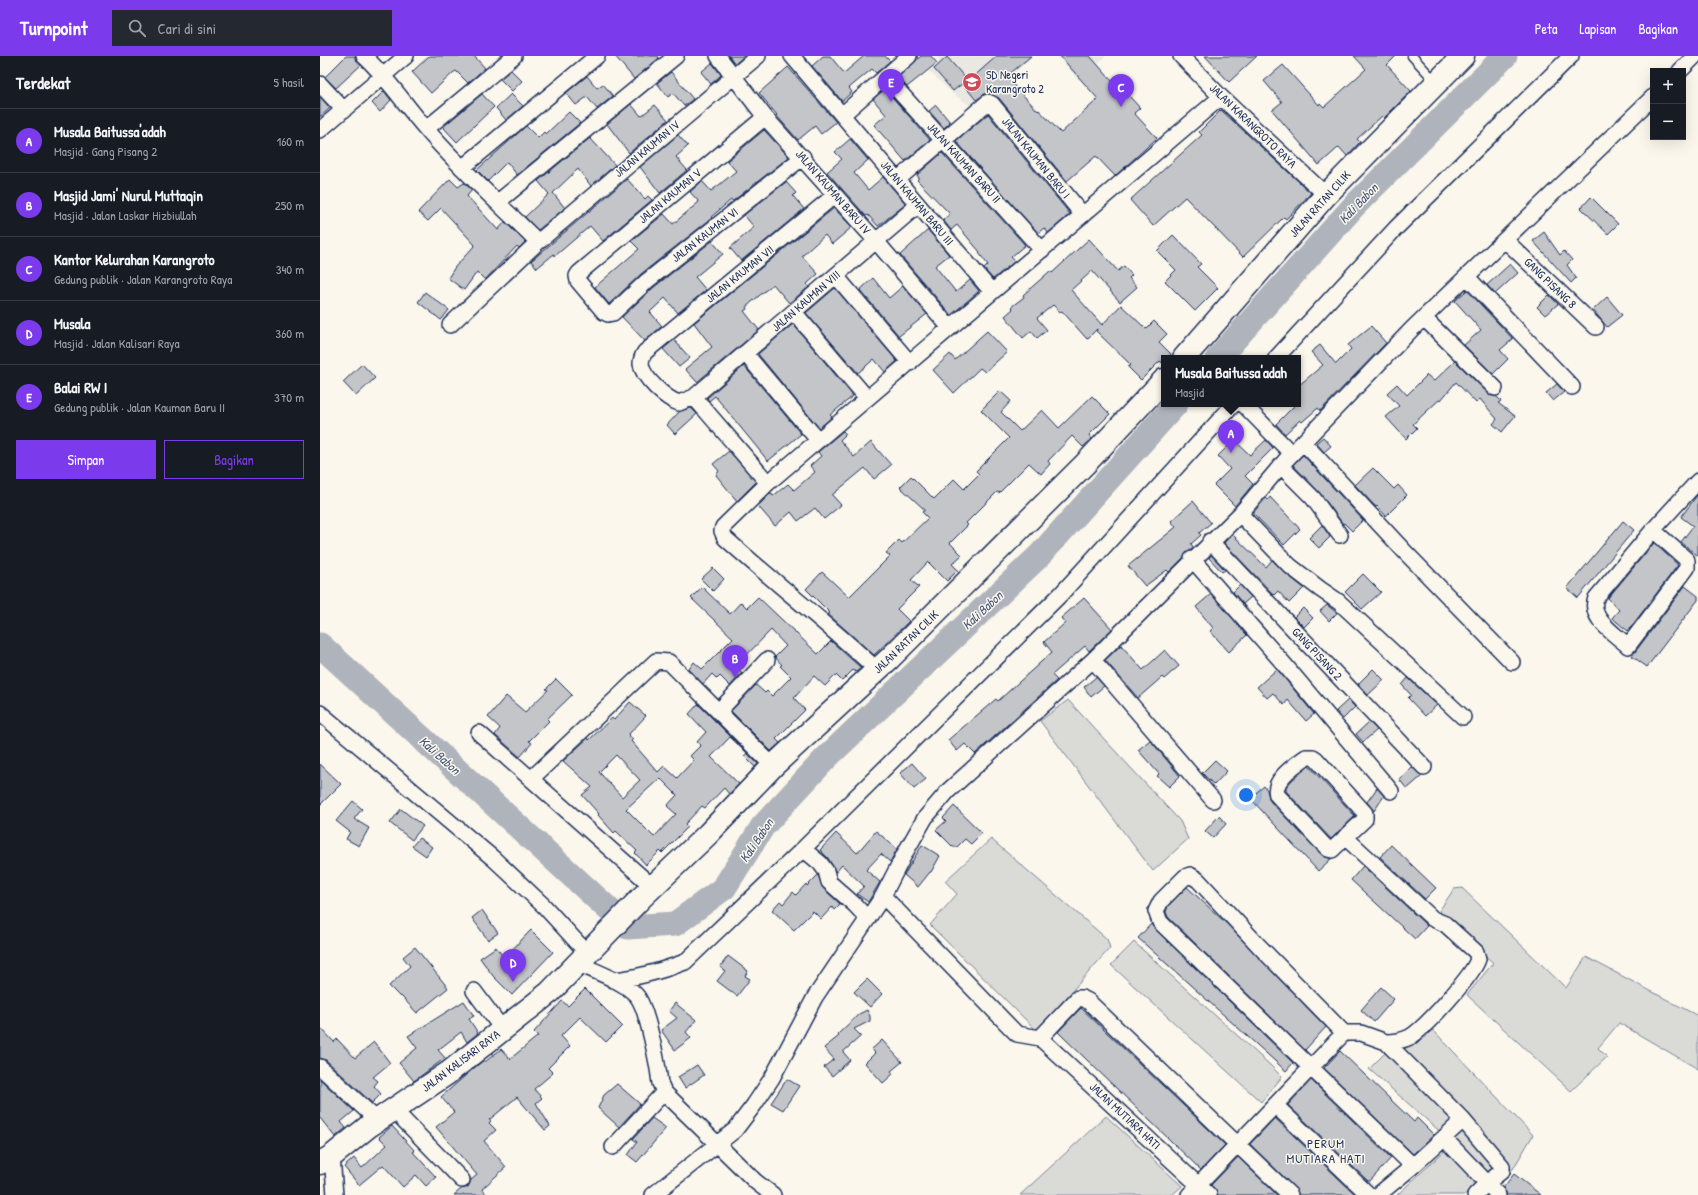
<!DOCTYPE html>
<html lang="id">
<head>
<meta charset="utf-8">
<style>
	body { margin:0; font-family:"Patrick Hand",sans-serif; background:#242831; color:#f1f3f6 }
	.controls { position:absolute; right:12px; top:12px; display:grid; overflow:hidden; border-radius:0px; box-shadow:0 4px 16px #0002 }
	.controls button { width:36px; height:36px; display:grid; place-items:center; padding:0; border:0; border-bottom:1px solid #363941; background:#171b24; color:#f1f3f6; font:20px sans-serif }
	.you { position:absolute; left:926px; top:739px; width:14px; height:14px; margin:-10px; border:3px solid #fff; border-radius:50%; background:#1a73e8; box-shadow:0 0 0 6px #1a73e833 }
	.badge { display:grid; place-items:center; width:26px; height:26px; border-radius:50%; background:#7c3aed; color:#fff; font-size:13px; font-weight:700 }
	.pin { position:absolute; translate:-50% -33px; filter:drop-shadow(0 1px 2px #0008) }
	.pin::after { content:''; position:absolute; top:21px; width:14px; height:12px; background:inherit; clip-path:polygon(0 0,100% 0,50% 100%) }
	.popup { position:absolute; left:841px; top:299px; width:140px; height:52px; box-sizing:border-box; display:grid; place-content:center; border-radius:0px; background:#171b24; filter:drop-shadow(0 1px 3px #0005); font-size:13px; white-space:nowrap; color:#9ea1a6 }
	.popup b { font-size:15px; color:#f1f3f6 }
	.popup::after { content:''; position:absolute; left:50%; top:100%; margin-left:-8px; border:8px solid transparent; border-top-color:#171b24 }
	.list { margin:0; padding:0; list-style:none }
	h2 { display:flex; justify-content:space-between; align-items:center; height:52px; margin:0; padding:0 16px; font-size:17px }
	h2 small { font-size:13px; font-weight:400; color:#9ea1a6 }
	.list li { display:grid; grid-template-columns:26px 1fr auto; gap:12px; align-items:center; box-sizing:border-box; height:64px; padding:0 16px; border-top:1px solid #363941 }
	.list b { display:block; font-size:15px; white-space:nowrap }
	.list p { margin:0; font-size:13px; white-space:nowrap; color:#9ea1a6 }
	.list em { font-size:13px; font-style:normal; color:#9ea1a6 }
	.actions { display:flex; gap:8px; padding:12px 16px }
	.actions a { flex:1; padding:9px 0; border:1px solid #7c3aed; border-radius:0px; text-align:center; font-size:14px; color:#7c3aed }
	.actions .main { background:#7c3aed; color:#fff }
	.icon { flex:none; width:22px; height:22px; fill:none; stroke:currentColor; stroke-width:2; stroke-linecap:round; stroke-linejoin:round }
	.map { position:relative; flex:none; width:1378px; height:1139px; overflow:hidden }
	header { display:flex; align-items:center; gap:24px; box-sizing:border-box; height:56px; padding:0 20px; background:#7c3aed; color:#fff }
	header strong { font-size:19px }
	nav { display:flex; gap:22px; margin-inline-start:auto; font-size:14px }
	.search { width:280px; height:36px; background:#242831; display:flex; align-items:center; gap:10px; box-sizing:border-box; padding:0 14px; border-radius:0px; color:#9ea1a6; font-size:15px }
	main { display:flex }
	aside { flex:1; background:#171b24 }
	.map>svg:first-child { display:block }
</style>
</head>
<body>
<header>
<strong>Turnpoint</strong>
<div class="search"><svg class="icon" aria-label="search" viewBox="0 0 24 24"><circle cx="10" cy="10" r="6"/><path d="M15 15l6 6"/></svg>Cari di sini</div>
<nav><a>Peta</a><a>Lapisan</a><a>Bagikan</a></nav>
</header>
<main>
<aside>
<h2>Terdekat<small>5 hasil</small></h2>
<ul class="list">
<li><span class="badge">A</span><div><b>Musala Baitussa'adah</b><p>Masjid · Gang Pisang 2</p></div><em>160 m</em></li>
<li><span class="badge">B</span><div><b>Masjid Jami' Nurul Muttaqin</b><p>Masjid · Jalan Laskar Hizbiullah</p></div><em>250 m</em></li>
<li><span class="badge">C</span><div><b>Kantor Kelurahan Karangroto</b><p>Gedung publik · Jalan Karangroto Raya</p></div><em>340 m</em></li>
<li><span class="badge">D</span><div><b>Musala</b><p>Masjid · Jalan Kalisari Raya</p></div><em>360 m</em></li>
<li><span class="badge">E</span><div><b>Balai RW I</b><p>Gedung publik · Jalan Kauman Baru II</p></div><em>370 m</em></li>
</ul>
<div class="actions"><a class="main">Simpan</a><a>Bagikan</a></div>
</aside>
<div class="map">
<svg width="1378" height="1139" viewBox="0 0 1378 1139">
	<rect width="100%" height="100%" fill="#fbf7ec"/>
	<filter id="ink" filterUnits="userSpaceOnUse"><feTurbulence type="fractalNoise" baseFrequency=".025" numOctaves="2"/><feDisplacementMap in="SourceGraphic" scale="8" xChannelSelector="R" yChannelSelector="G"/><feConvolveMatrix kernelMatrix="1 2 1 2 8 2 1 2 1" color-interpolation-filters="sRGB"/></filter>
	<g filter="url(#ink)">
		<path fill="#eae8e2" d="M616,0H713L655,53L632,37L609,15L620,5Z
			M737,0H786L759,24Z"/>
		<path fill="#dadad7" stroke="#7a849a" d="M748,644L860,765L868,783L833,815L720,665Z
			M671,783L787,883L790,892L717,975L610,869L637,838L625,825Z
			M1142,832L1246,932L1266,901L1378,960V1013L1299,967L1278,992L1287,1001L1251,1035L1147,939L1173,907L1119,855L1134,833Z
			M814,886L950,1009L962,1021L941,1046L791,909Z
			M1113,974L1213,1079L1193,1113L1167,1126L1152,1139H1077L1133,1087L1049,1013L1068,994L1091,986Z
			M786,1060L862,1130L852,1139H700Z"/>
		<g fill="none" stroke-linecap="round" stroke-linejoin="round">
			<path stroke="#afb3bb" stroke-width="25" d="M898,302L1034,150L1185,0
				M0,589L308,871L355,868L404,832L443,770L506,702L719,500L856,348"/>
		</g>
		<path fill="#c3c5c9" stroke="#1b2f5e" fill-rule="evenodd" d="M26,0H35V3L41,9L16,32L5,21Z
			M109,0H154L165,12L148,27L136,15L134,16L111,37L92,16Z
			M295,0H338L339,2L314,23Z
			M409,0H424L415,8Z
			M503,0H510L524,17L544,0H565L570,5L556,17L552,13L529,32L532,36L522,45L492,10Z
			M601,0H611L617,7L587,31L578,21Z
			M677,0H711L686,21L718,55L719,54L741,77L778,43L740,0H770L799,33L801,31L820,52L814,57L837,82L795,120L776,100L747,125L679,42L667,37L656,44L644,29Z
			M885,0H937L909,26Z
			M1034,0H1076L1067,9L1091,35L1064,62L1062,60L1037,83L1040,86L1027,100L1019,91L999,109L952,54L962,46L944,25L963,9L999,49L1000,47L1004,51L1046,13Z
			M627,1L647,24L633,35L614,13Z
			M392,7L401,19L391,28L381,16Z
			M468,11L516,66L501,78L495,70L478,84L456,59H457L439,37Z
			M191,14L202,25L192,35L180,23Z
			M351,16L373,43L364,50L353,37L348,41L337,27Z
			M267,20L277,32L283,28L293,40L277,53L267,41L256,49L246,37Z
			M565,33L610,84L585,105L554,69L566,59L553,43Z
			M64,35L71,44L60,56L52,47Z
			M162,38L174,51L137,86L123,71Z
			M191,38L203,50L186,64L176,52Z
			M0,41L10,52L0,61Z
			M311,48L321,60L335,49L348,64L309,97L287,68Z
			M616,49L630,66L624,72L609,55Z
			M901,54L991,137L966,163L964,161L923,201L865,141L833,170L810,144L882,79L879,76Z
			M249,56L260,67L197,119L187,106L168,125L157,114L206,70L218,82L224,76L226,78Z
			M668,58L750,158L728,177L724,172L718,177L636,85Z
			M444,74L469,101L413,145L411,144L391,161L392,162L321,218L289,248L275,231L319,193L311,185L344,158L353,168L379,146L370,136L382,125L391,135L399,129L416,115L407,105Z
			M358,79L368,90L356,101L367,114L340,137L320,111Z
			M270,82L295,109L271,130L258,113L233,137L245,152L218,174L205,161L229,138L218,125Z
			M530,83L548,104L534,117L548,134L563,121L586,148L558,170L548,159L546,160L507,116L522,103L515,96Z
			M622,97L705,189L691,201L695,205L673,223L664,213L668,209L659,197L660,196L637,169L631,174L623,164L630,158L597,124L599,122L597,119Z
			M130,123L138,131L144,127L152,134L147,140L178,174L185,166L205,186L199,192L197,190L165,224L157,216L144,234L128,222L135,211L155,189L121,152L108,165L98,156Z
			M307,123L325,143L328,140L332,144L283,185L270,170L235,200L234,198L217,212L211,205Z
			M466,126L476,137L473,140L484,153L421,205L410,192L434,171L424,159Z
			M1271,141L1298,168L1288,178L1261,152Z
			M514,152L532,171L512,188L505,179L482,200L498,218L487,228L489,231L469,247L453,228L426,251L427,253L424,255L439,274L377,326L365,313L392,291L374,267Z
			M608,174L629,199L615,210L636,236L650,224L659,235L631,259L580,199Z
			M1224,176L1240,199L1244,195L1252,204L1247,209L1256,222L1251,227L1213,185Z
			M853,179L881,208L877,211L898,232L875,255L845,225L856,214L837,195Z
			M769,183L798,215L804,210L812,219L809,222L817,231L800,246L772,215L751,234L782,269L801,249L826,273L834,265L847,278L839,286L851,298L847,302H844L842,307L840,305L821,324L808,311L811,309L776,275L778,272L767,283L742,255L740,256L733,249L717,262L727,274L717,282L711,275L703,282L685,260L693,253L691,251L704,241L703,239L730,215L732,217Z
			M392,185L403,198L375,221L386,234L358,257L345,242L330,256L342,270L325,285L302,261L333,232Z
			M1190,208L1198,217L1175,238L1167,229Z
			M553,222L569,242L583,230L607,258L579,280L540,234Z
			M515,232L577,305L565,316L554,303L538,317L486,257Z
			M1147,234L1193,283L1180,294L1188,303L1173,318L1144,289L1161,274L1135,245Z
			M105,236L129,254L121,264L98,246Z
			M1229,239L1238,248L1225,259L1217,251Z
			M1287,241L1302,259L1287,271L1273,254Z
			M473,268L533,340L510,359L512,361L499,372L438,298Z
			M1051,270L1066,287L1000,355L998,352L982,366L980,364L965,378L956,368L976,348H978V330L1003,309L991,296L1000,289L1016,308L1031,293L1028,289Z
			M667,275L687,296L665,316L660,312L634,337L613,314L630,298L635,304Z
			M354,284L370,302L359,311L343,293Z
			M1135,305L1169,338L1177,341L1181,345L1178,347L1195,360L1182,376L1173,368L1177,363L1160,343L1156,347L1136,326L1121,344L1120,343L1093,368L1097,372L1086,383L1066,361L1079,350L1067,337L1077,328L1087,339L1107,319L1114,325Z
			M42,308L55,322L36,340L23,326Z
			M424,310L481,378L448,405L395,340L389,345L387,342Z
			M1237,328L1244,336L1233,345L1226,337Z
			M680,335L691,345L681,356L700,375L722,354L739,372L772,340L790,358L769,379L772,383L763,391L752,380L728,405L730,408L721,418L709,407L679,437L677,436L646,467L648,469L630,487L642,499L632,508L638,514L627,525L608,506L591,524L599,531L577,553L589,565L554,599L508,558L510,557L486,533L502,516L529,541L570,500L566,497L579,484L582,487L608,462L602,456L605,454L580,431L591,420L614,443L634,423L644,433L659,418L656,415L689,382L661,354Z
			M371,352L377,358L355,378L347,369L360,355Z
			M523,375L526,378L520,384L534,401L551,386L571,409L554,423L545,412L512,439L521,449L504,463L495,452L478,465L471,456L455,470L438,450L451,437L453,440L468,428L474,434L495,416L490,410L501,400L498,396Z
			M1003,381L1011,390L1004,396L996,387Z
			M914,384L930,399L946,384L953,392L925,420L933,428L915,450L894,429L910,413L898,400Z
			M409,395L436,426L417,445L396,419L399,415L393,408Z
			M983,399L1043,464L1032,475L1024,467L1023,468L1000,437L973,409Z
			M1053,412L1074,433L1078,429L1087,439L1066,460L1057,450L1056,451L1035,429Z
			M1378,438V500L1361,486L1373,470L1361,461Z
			M950,441L980,473L964,489L933,457L946,442L948,444Z
			M873,445L891,467L879,477L881,479L871,488L874,492L866,497L863,502L849,516L847,514L825,530L808,510L856,471L851,465Z
			M1303,465L1314,474L1258,542L1247,532Z
			M1002,469L1010,481L999,492L989,482Z
			M912,478L946,511L952,504L965,517L984,532L969,547L958,535L954,539L904,487Z
			M1334,487L1358,509L1308,575L1292,562L1299,554L1288,542Z
			M891,499L905,514L902,516L889,502Z
			M393,512L404,523L393,535L381,523Z
			M1043,518L1061,536L1042,553L1025,536Z
			M920,529L931,541L923,548L913,536Z
			M1365,530L1378,540V544L1327,611L1312,600Z
			M382,531L410,558L421,546L427,552L438,541L498,598L511,585L541,612L536,616L533,614L522,625L516,619L505,630L494,620L474,642L485,654L456,683L460,687L451,695L411,655L436,629L445,637L447,635L452,640L471,621L460,610L462,609L455,601L466,590L451,574L416,610L422,617L410,630L400,620L397,623L392,618L383,628L369,613L374,606L382,613L413,582L371,542Z
			M891,538L927,579L909,596L890,575L893,572L876,551Z
			M764,542L792,573L769,595L765,590L732,619L737,624L655,698L645,688L637,695L628,684L676,643L678,645L732,596L724,586L745,567L741,562Z
			M1007,549L1017,557L1009,565L1000,555Z
			M983,552L993,562L984,571L974,561Z
			M801,589L823,614L845,594L859,610L844,623L842,621L818,642L785,604Z
			M957,613L994,658L986,665L968,644L964,649L953,637L947,642L937,631Z
			M1053,613L1064,624L1048,639L1038,628Z
			M776,621L784,630L771,641L764,631Z
			M1088,622L1117,649L1105,660L1088,642L1091,639L1082,629Z
			M236,623L252,639L227,663L229,665L209,685L212,687L200,701L175,679L180,672L168,661L186,640L205,656L228,634L226,633Z
			M1028,644L1035,651L1023,663L1016,655Z
			M310,646L326,660L308,679L313,683L311,685L338,716L344,710L357,722L374,704L370,700L381,689L377,686L386,676L369,658L378,648L438,708L435,711L424,700L427,697L410,681L391,701L419,728L409,738L404,732L385,752L382,750L365,768L368,771L342,797L340,795L326,809L315,797L317,795L296,775L294,777L278,759L279,758L262,739L272,731L243,705L268,682L269,684L292,662L294,664ZM296,699L320,724L302,741L279,716ZM340,722L357,739L347,750L356,758L334,781L306,753Z
			M1049,666L1057,674L1043,686L1036,678Z
			M830,684L860,720L849,731L837,720L839,718L818,694Z
			M895,704L907,715L894,729L882,717Z
			M592,707L606,723L594,733L580,717Z
			M0,708L21,728L0,749Z
			M989,710L1035,760L1011,783L966,735V731L972,724Z
			M1092,711L1102,720L1087,733L1079,723Z
			M944,730L947,734L950,745L1002,799L1011,803L998,815L930,742Z
			M1057,732L1064,740L1054,755L1047,746Z
			M33,745L42,753L34,763L49,772L39,790L26,783L30,776L16,765Z
			M634,750L662,777L651,788L645,783L637,791H633L616,774L626,765L623,762Z
			M81,753L103,770L92,784L70,767Z
			M899,760L906,768L893,782L885,775Z
			M556,775L577,793L570,806L561,798L546,814L560,826L548,846L537,838L544,830L522,809L516,816L508,802L500,794L516,777L537,797Z
			M99,782L112,791L106,800L92,790Z
			M602,789L620,800L611,816H610L598,831L584,819Z
			M1071,789L1116,832L1105,843L1060,801Z
			M1043,810L1107,870L1095,883L1031,824Z
			M498,819L503,832L520,848L514,854L512,851L501,863L493,855L474,874L452,854L460,845L463,848L473,836L476,839L486,828L487,830Z
			M867,831L908,869L1006,971L985,994L848,861L846,856L848,850Z
			M162,854L178,877L168,884L152,862Z
			M831,868L834,872L973,1007L966,1015L818,882Z
			M211,874L233,896L192,939L173,920L160,902L176,891L184,902Z
			M95,891L128,932L97,957L81,940L80,941L69,930L90,910L83,901Z
			M408,900L428,915L425,920L430,923L417,940L397,925L405,915L400,911Z
			M547,923L562,938L550,951L534,936Z
			M1061,931L1074,943L1054,966L1041,954Z
			M265,933L302,970L286,986L260,961L241,980L250,990L228,1012L233,1017L214,1033L222,1042L216,1047L230,1070L225,1074L197,1041L169,1064L171,1065L169,1067L176,1074L164,1085L186,1111L162,1133L167,1139H134L141,1133L148,1131L151,1124L157,1119L116,1071L134,1056L121,1041L154,1012L164,1004L165,1006L181,993L190,1003L218,980L214,976L242,945L248,950Z
			M144,945L154,960L149,963L158,977L147,986L141,976L118,994L125,1002L94,1025L79,1007L97,992L88,980Z
			M355,947L376,964L366,976L371,982L355,994L341,974L357,962L349,955Z
			M761,952L905,1089L881,1114L738,976Z
			M547,954L550,960V965L534,973L541,980L523,996L530,1004L512,1020L504,1011L514,1003L504,992L519,980L518,978L539,958Z
			M0,971L14,986L17,983L35,1002L54,986L70,1007L53,1021L58,1025L54,1030L61,1038L52,1047L6,1004L0,1002Z
			M562,984L582,1006L571,1015L573,1018L563,1027L545,1007L555,997L552,993Z
			M1020,995L1094,1066L1097,1062L1114,1079L1093,1098L1004,1012Z
			M377,1009L384,1019L365,1032L358,1021Z
			M0,1023L34,1055L21,1066L26,1072L15,1081L0,1062Z
			M467,1023L479,1030L463,1054L451,1047Z
			M991,1024L1071,1102L1050,1125H1048L968,1049Z
			M297,1028L320,1048L299,1071L278,1052L284,1039Z
			M332,1062L346,1072L317,1106L308,1099L317,1086L313,1083Z
			M955,1062L1036,1139H979L976,1133L930,1088Z
			M72,1070L95,1095L93,1096L116,1121L106,1130L96,1119L83,1131L63,1109L39,1129L24,1111L34,1102L42,1112L67,1089L59,1081Z
			M918,1101L957,1139H898L895,1133L891,1129Z
			M1194,1118L1208,1129L1221,1139H1187L1183,1132Z"/>
		<g fill="none" stroke-linecap="round" stroke-linejoin="round">
			<defs>
				<path id="lane" d="M1092,0L1116,26"/>
				<path id="street" d="M44,0C68,22 85,49 107,74C141,114 181,149 218,186
					M398,0L445,61L556,185L630,272
					M472,0L672,236
					M861,0L901,41L1006,139
					M1360,15L1375,0
					M566,21L722,194
					M0,28L24,54
					M522,59L589,0
					M445,61L259,217L257,220L258,225L284,256L288,258L293,257L327,225L483,101
					M106,73L194,0
					M0,74L86,0
					M142,112L277,0
					M577,124L668,46L672,48L763,159
					M515,139L325,296C322,300 321,303 321,308C323,322 346,343 359,347L374,341L598,149
					M178,146L356,0
					M1185,184L1276,271
					M516,220L590,307
					M1147,221L1252,331
					M474,256L547,342
					M1104,262L1175,332
					M130,269L218,186L438,0
					M425,297L498,384
					M956,302L1076,172L1251,0
					M374,341L448,427
					M923,348L972,398
					M983,386L1087,498L1192,606
					M961,410L993,442L1020,479
					M920,458L970,510L1000,533L1019,546L1143,661
					M1333,474L1367,504V512L1308,590C1295,578 1268,562 1276,542L1333,474L1378,425
					M890,485L1104,711
					M872,503L964,608L1071,735
					M773,604L893,744
					M557,614C508,568 455,527 405,482L402,475L403,471L448,427L901,41
					M399,655L447,604
					M0,657L174,803L224,850L267,897
					M159,677L333,831
					M986,701H993L996,703L1045,757V763L1012,794L1008,793L1001,786L957,739C952,724 975,709 986,701Z
					M211,723L336,605L349,606L453,710
					M1025,781L1113,863L1125,868L1156,896L1158,903C1154,918 1105,972 1090,981C1082,985 1075,986 1066,986
					M483,793L500,807L506,815L509,826L535,849L548,863
					M563,840L692,973L697,978L720,982
					M257,907C274,915 303,925 316,939C327,950 338,1010 340,1027L344,1036L436,1126L453,1139
					M293,924C318,922 341,915 365,906L483,793L740,539L914,348
					M154,935L183,974
					M1024,977L940,891L878,824L870,819L865,821L841,845L836,855L840,866L1093,1110L1058,1139
					M720,982L758,942H762L768,945L970,1139
					M720,982L889,1139
					M0,1011L58,1065
					M955,1049L1049,1139
					M74,1054L142,1124
					M293,1091L344,1036
					M12,1100L15,1139
					M1093,1110L1143,1064
					M333,1139L415,1074L434,1049L452,1022L495,941L563,840L585,797L605,762L628,735L773,604L920,458L964,406L1092,273L1333,41
					M869,1139L1024,977H1041L1066,986L1143,1064L1182,1110V1115L1167,1127L1124,1082
					M1155,1139L1167,1127L1178,1139"/>
				<path id="secondary" d="M864,302L1006,139L1143,0
					M0,1107L12,1100L49,1070L128,1017L230,936L321,842L388,778L453,710L569,603L765,408L844,324"/>
			</defs>
			<use href="#lane" stroke="#1b2f5e" stroke-width="11"/>
			<use href="#street" stroke="#1b2f5e" stroke-width="18"/>
			<use href="#secondary" stroke="#1b2f5e" stroke-width="25"/>
			<use href="#lane" stroke="#fbf7ec" stroke-width="8"/>
			<use href="#street" stroke="#fbf7ec" stroke-width="15"/>
			<use href="#secondary" stroke="#fbf7ec" stroke-width="22"/>
		</g>
	</g>
	<defs>
		<symbol id="school-disc" viewBox="-11 -11 22 22"><circle r="9.5" fill="#d1495b" stroke="#fbf7ec"/><path d="M0-5L7-2L0 1L-7-2ZM-4 1L0 2.5L4 1V4Q0 6-4 4Z" fill="#fff"/></symbol>
	</defs>
	<g fill-rule="evenodd">
		<use href="#school-disc" x="641" y="15" width="22" height="22"/>
	</g>
	<g text-anchor="middle" stroke-width="3" stroke-linejoin="round" paint-order="stroke">
		<g font-size="12" fill="#1b2f5e" stroke="#fbf7ec" text-anchor="start">
			<text x="666" y="23">SD Negeri<tspan x="666" dy="14">Karangroto 2</tspan></text>
		</g>
		<g font-size="12" fill="#1b2f5e" stroke="#fbf7ec">
			<text transform="translate(933 70) rotate(44)" y="4">JALAN KARANGROTO RAYA</text>
			<text transform="translate(327 93) rotate(-40)" y="4">JALAN KAUMAN IV</text>
			<text transform="translate(716 102) rotate(51)" y="4">JALAN KAUMAN BARU I</text>
			<text transform="translate(644 107) rotate(48)" y="4">JALAN KAUMAN BARU II</text>
			<text transform="translate(513 136) rotate(49)" y="4">JALAN KAUMAN BARU IV</text>
			<text transform="translate(350 140) rotate(-40)" y="4">JALAN KAUMAN V</text>
			<text transform="translate(597 147) rotate(50)" y="4">JALAN KAUMAN BARU III</text>
			<text transform="translate(1000 148) rotate(-48)" y="4">JALAN RATAN CILIK</text>
			<text transform="translate(385 179) rotate(-38)" y="4">JALAN KAUMAN VI</text>
			<text transform="translate(420 218) rotate(-39)" y="4">JALAN KAUMAN VII</text>
			<text transform="translate(1230 227) rotate(44)" y="4">GANG PISANG 8</text>
			<text transform="translate(486 245) rotate(-41)" y="4">JALAN KAUMAN VIII</text>
			<text transform="translate(586 586) rotate(-44)" y="4">JALAN RATAN CILIK</text>
			<text transform="translate(997 598) rotate(47)" y="4">GANG PISANG 2</text>
			<text transform="translate(141 1005) rotate(-37)" y="4">JALAN KALISARI RAYA</text>
			<text transform="translate(805 1060) rotate(43)" y="4">JALAN MUTIARA HATI</text>
		</g>
		<g font-size="13" font-style="italic" fill="#47577a" stroke="#fbf7ec">
			<text transform="translate(1038 147) rotate(-46)" y="5">Kali Babon</text>
			<text transform="translate(662 554) rotate(-43)" y="5">Kali Babon</text>
			<text transform="translate(120 699) rotate(42)" y="5">Kali Babon</text>
			<text transform="translate(436 784) rotate(-56)" y="5">Kali Babon</text>
		</g>
		<g font-size="13" letter-spacing="1" fill="#1b2f5e" stroke="#fbf7ec">
			<text x="1006" y="1092">PERUM<tspan x="1006" dy="15">MUTIARA HATI</tspan></text>
		</g>
	</g>
</svg>
<div class="controls">
<button>+</button>
<button>−</button>
</div>
<div class="you"></div>
<div class="pin badge" style="left:911px;top:397px">A</div>
<div class="popup"><b>Musala Baitussa'adah</b>Masjid</div>
<div class="pin badge" style="left:415px;top:622px">B</div>
<div class="pin badge" style="left:801px;top:51px">C</div>
<div class="pin badge" style="left:193px;top:926px">D</div>
<div class="pin badge" style="left:571px;top:46px">E</div>
</div>
</main>
</body>
</html>
